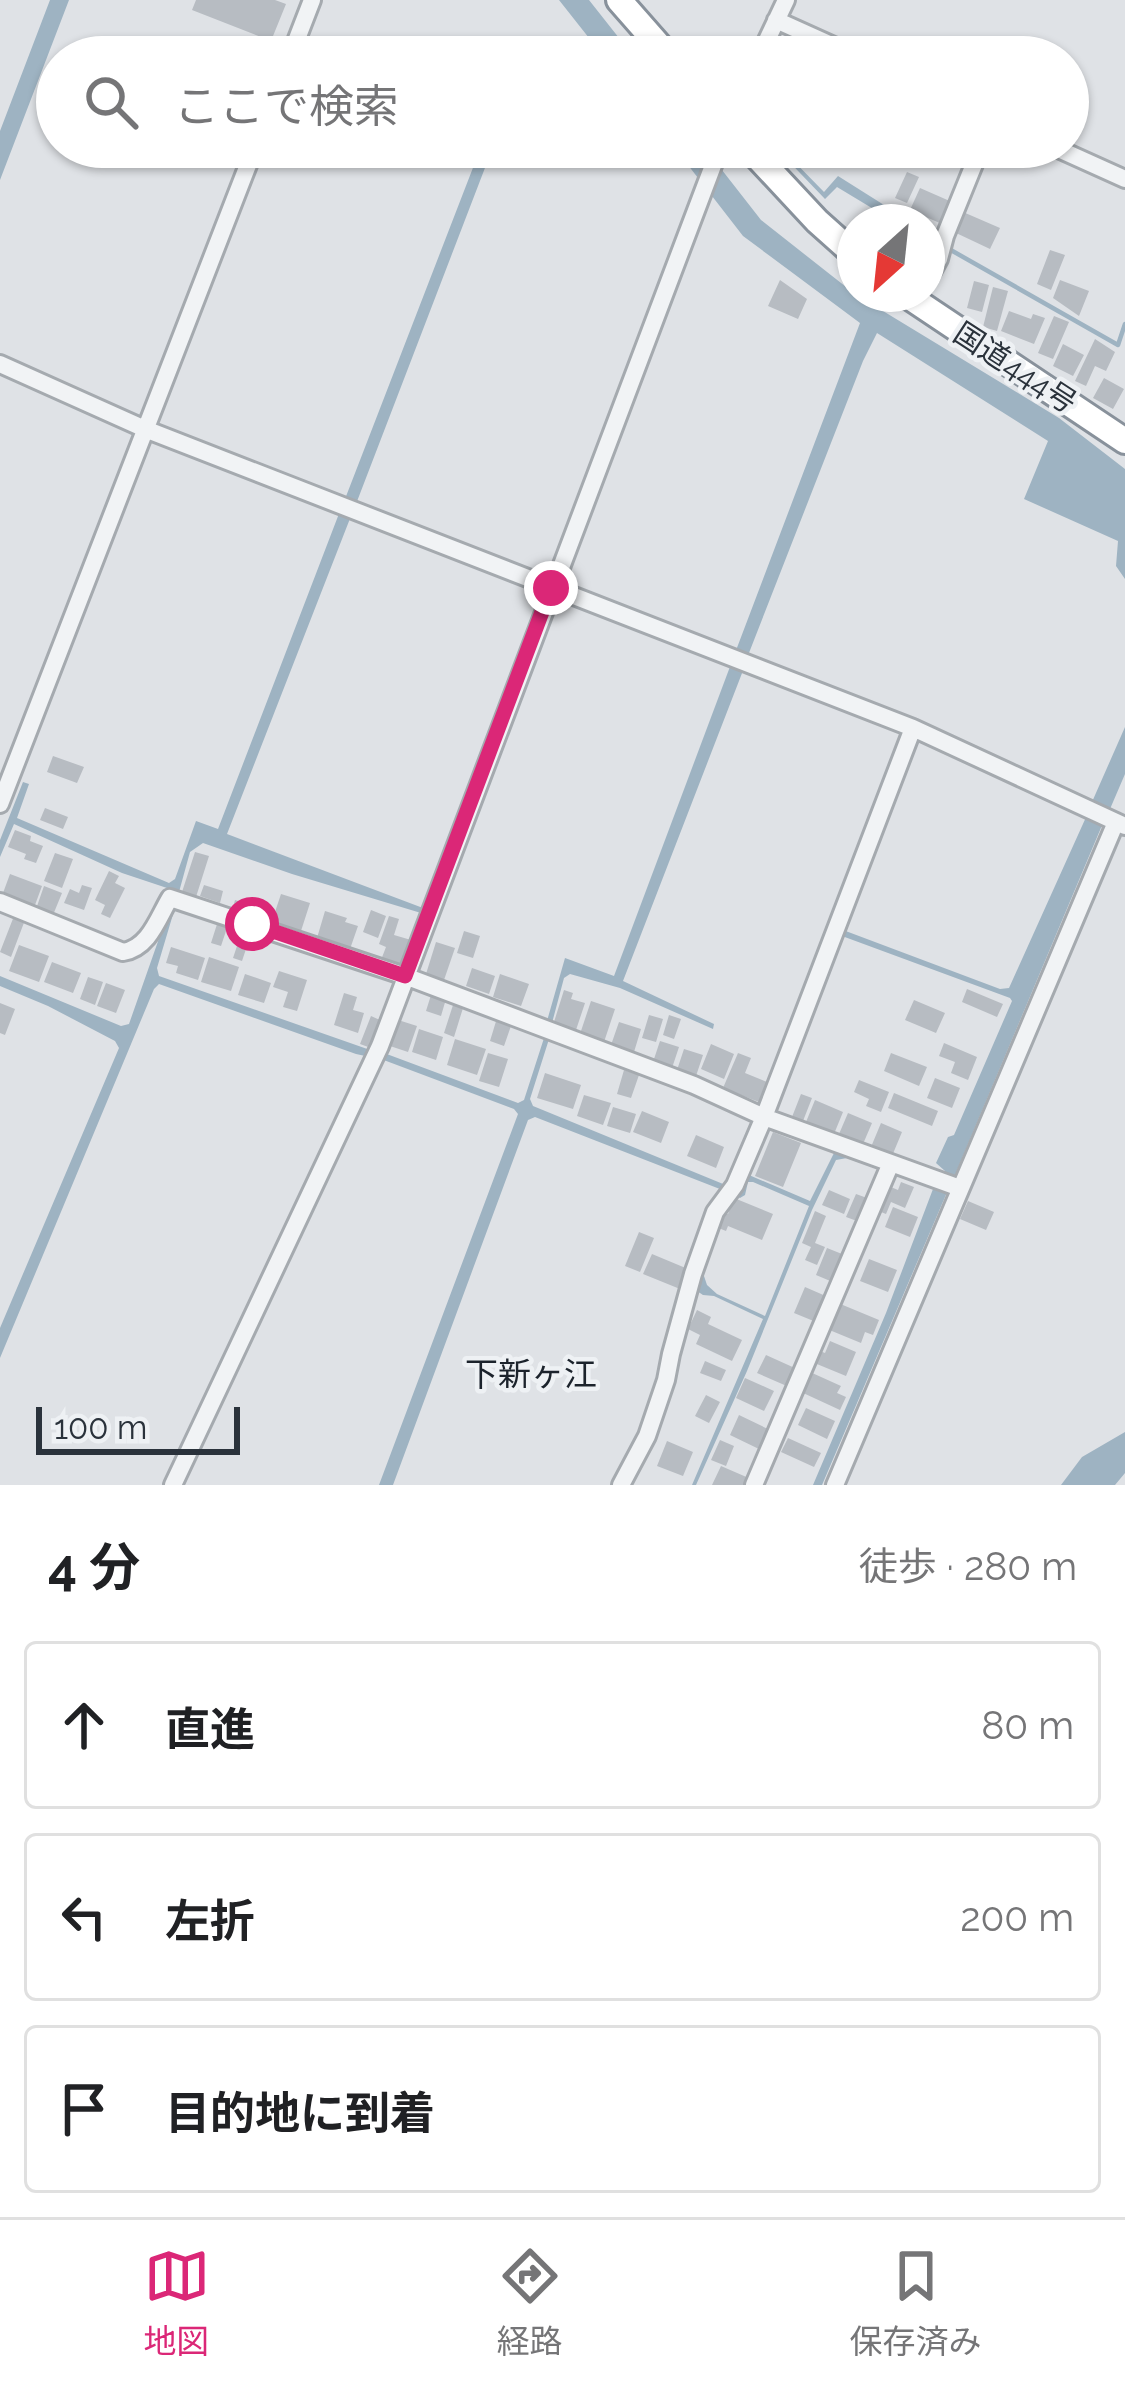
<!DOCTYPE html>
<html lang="ja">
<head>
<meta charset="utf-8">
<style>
	body { margin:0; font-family:Raleway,"Noto Sans JP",sans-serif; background:#f2f2f2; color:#202124 }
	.compass { position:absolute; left:837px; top:204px; width:108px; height:108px; border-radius:50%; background:#fff; box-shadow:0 3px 9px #0004; rotate:207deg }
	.scale { position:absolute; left:36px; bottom:30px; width:204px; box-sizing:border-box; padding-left:12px; border:6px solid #2a323b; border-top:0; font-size:33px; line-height:42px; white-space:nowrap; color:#2a323b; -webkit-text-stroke:9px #eef1f4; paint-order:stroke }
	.stop { position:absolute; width:36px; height:36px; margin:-27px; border:9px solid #db2777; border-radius:50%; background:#fff }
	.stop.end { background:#db2777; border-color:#fff; box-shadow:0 3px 12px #0008 }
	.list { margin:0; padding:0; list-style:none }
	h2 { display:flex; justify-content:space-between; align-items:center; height:156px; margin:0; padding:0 48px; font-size:51px }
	h2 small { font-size:39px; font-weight:400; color:#757577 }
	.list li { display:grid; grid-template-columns:78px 1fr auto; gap:36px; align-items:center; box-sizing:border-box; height:168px; margin:0 24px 24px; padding:0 24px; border:3px solid #e0e0e0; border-radius:12px }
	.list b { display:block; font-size:45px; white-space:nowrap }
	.list em { font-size:39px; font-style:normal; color:#757577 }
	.icon { flex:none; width:66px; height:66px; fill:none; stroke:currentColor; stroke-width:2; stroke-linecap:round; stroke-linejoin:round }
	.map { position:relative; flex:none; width:1125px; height:1485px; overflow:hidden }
	.search { position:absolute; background:#fff; box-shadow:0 3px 9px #0004; left:36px; right:36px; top:36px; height:132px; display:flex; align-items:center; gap:30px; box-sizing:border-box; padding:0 42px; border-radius:66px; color:#757577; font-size:45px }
	.sheet { height:732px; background:#fff }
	nav { display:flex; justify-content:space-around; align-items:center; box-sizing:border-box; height:168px; border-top:3px solid #e0e0e0; background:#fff; font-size:33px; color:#757577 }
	nav a { display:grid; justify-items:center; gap:6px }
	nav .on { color:#db2777 }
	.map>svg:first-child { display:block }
</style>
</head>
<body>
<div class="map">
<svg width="1125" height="1485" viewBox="0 0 1125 1485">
	<rect width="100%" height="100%" fill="#dfe2e6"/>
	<path fill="#9eb3c2" d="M50,0H69L0,180V131Z
		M559,0H589L634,57H604Z
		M481,147H493L356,504L345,499Z
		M674,147H704L761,220L855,294L1059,418L1125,469V579L1116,566L1118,541L1024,499L1048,441L877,333L863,361L747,658L735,653L860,323L743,236Z
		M775,147H780L824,192L838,176L911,222H895L837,187L825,199Z
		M340,511L351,516L227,834L423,908L421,913L292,874L203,843L190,852L179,892L122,873L14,824L0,857V840L23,782L29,784L17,818L169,883L175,879L196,821L218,829Z
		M731,664L744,668L623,981L714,1024L713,1029L620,988L570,974L564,978L552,1023L547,1021L565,958L614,976Z
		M1125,727V774L1110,809L1092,802Z
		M1087,815L1103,823L955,1175L949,1179L945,1177V1171L936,1163L948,1137L954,1135L1012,1001L1010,998L842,936L843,930L1000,989L1009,988Z
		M169,910L174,911L157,968L159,976L373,1051L370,1057L356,1054L159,984L154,989L0,1358V1328L119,1048L115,1041L48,1006L0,986V976L121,1026L129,1024Z
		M545,1035L550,1036L530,1099L533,1106L728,1186L725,1191L535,1117L528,1120L393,1485H379L518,1114L514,1109L381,1059L384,1053L518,1103L524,1100Z
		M768,1126L749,1175L810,1201L836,1149L948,1190L822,1485H813L886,1313L933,1189L847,1158L836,1160L812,1210L747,1371L696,1485H692L763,1319L714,1296L703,1295L694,1289L701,1267L707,1285L717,1294L765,1316L809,1206L753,1182H748L745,1195L740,1198L734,1195Z
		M1125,1432V1473L1115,1485H1061L1082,1457Z"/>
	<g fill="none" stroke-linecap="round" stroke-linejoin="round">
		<path stroke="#9eb3c2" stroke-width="4.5" d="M949,249L1118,345L1125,324"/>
	</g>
	<path fill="#b7bcc2" d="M196,0H275L286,4L271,41L192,10Z
		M907,172L919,177L907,203L895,198Z
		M920,188L952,202L942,224L910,210Z
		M963,212L1000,228L990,249L954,232Z
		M1050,250L1065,255L1051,290L1037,284Z
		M780,280L807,299L798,319L768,306Z
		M1060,280L1089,291L1079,316L1053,298Z
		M974,281L989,285L982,312L967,308Z
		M993,287L1008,291L997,331L983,327Z
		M1009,311L1031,319L1033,314L1045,318L1034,344L1001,331Z
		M1054,316L1069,322L1053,359L1038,353Z
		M1095,339L1115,352L1106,371L1095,366L1086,386L1075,381Z
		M1063,344L1084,355L1073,376L1053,366Z
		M1104,378L1124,389L1113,409L1093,398Z
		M53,756L84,767L77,783L47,772Z
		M45,808L68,817L63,829L40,820Z
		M15,830L31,836L30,841L43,846L36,863L24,859L26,854L8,847Z
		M195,852L209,856L196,897L182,892Z
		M55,853L73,859L62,888L44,881Z
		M109,871L119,876L115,883L125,888L110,918L101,914L105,905L95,900Z
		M10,874L42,886L35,905L3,893Z
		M82,885L92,888L84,910L64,903L70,889L79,893Z
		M204,885L223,891L220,903L200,896Z
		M44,886L62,893L53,915L36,909Z
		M281,894L310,903L301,931L272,921Z
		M235,900L258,907L254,918L232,911Z
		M371,910L386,916L378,938L363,932Z
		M325,911L347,918L345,922L358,926L350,949L317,938Z
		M14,916L25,920L11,957L0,952Z
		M389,916L399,919L394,935L411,940L401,967L381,960L386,947L379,944Z
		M218,921L228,925L221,946L211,943Z
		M464,931L480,936L473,958L457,953Z
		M241,934L250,937L242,961L233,958Z
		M436,942L455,948L444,980L426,974Z
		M19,945L49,956L39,982L9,971Z
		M171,947L205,958L198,980L176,973L178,966L166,963Z
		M209,957L239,967L231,991L201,982Z
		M52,962L81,973L73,993L44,982Z
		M472,968L495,976L489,994L466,986Z
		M279,971L307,980L297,1011L283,1007L288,992L273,987Z
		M245,974L271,983L264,1003L238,995Z
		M500,974L529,984L521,1006L493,997Z
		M88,977L103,982L95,1005L80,999Z
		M106,983L125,990L116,1013L97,1006Z
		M967,989L1003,1004L997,1017L962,1002Z
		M564,990L573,993L571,999L585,1003L576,1030L554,1022Z
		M344,993L357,997L353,1010L364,1013L358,1033L334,1025Z
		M431,995L446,999L441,1016L426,1011Z
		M914,1000L945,1013L936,1033L905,1020Z
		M591,1001L615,1009L604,1042L580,1034Z
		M0,1003L15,1009L5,1035L0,1033Z
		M453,1005L463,1008L454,1037L444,1033Z
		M649,1015L663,1019L656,1042L642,1038Z
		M669,1015L681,1019L674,1039L663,1035Z
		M371,1016L382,1021L371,1048L360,1044Z
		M497,1018L512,1023L504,1046L490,1041Z
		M395,1019L417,1026L408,1052L387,1045Z
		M619,1022L641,1029L634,1052L611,1045Z
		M419,1029L443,1037L436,1060L412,1052Z
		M455,1039L486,1049L477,1075L447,1065Z
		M660,1041L679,1047L672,1068L653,1062Z
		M944,1043L977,1057L968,1080L951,1073L955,1062L939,1056Z
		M711,1044L734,1054L724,1079L701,1069Z
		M684,1049L703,1055L696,1076L677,1070Z
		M488,1053L508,1059L499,1087L479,1081Z
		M738,1053L751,1058L745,1073L772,1084L764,1104L723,1088Z
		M891,1053L927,1067L919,1086L884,1071Z
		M624,1070L639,1075L631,1098L617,1094Z
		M545,1073L581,1085L573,1109L537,1098Z
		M935,1078L960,1088L952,1108L927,1098Z
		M859,1080L889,1092L881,1112L866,1106L869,1099L854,1092Z
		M894,1093L938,1111L932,1126L888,1108Z
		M801,1094L812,1098L803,1121L792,1117Z
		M584,1095L611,1103L603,1125L577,1116Z
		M815,1100L843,1112L834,1134L806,1122Z
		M613,1107L636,1114L630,1133L607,1126Z
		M642,1111L669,1122L661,1143L633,1132Z
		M848,1113L872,1123L863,1144L839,1134Z
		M881,1123L902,1132L892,1156L871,1147Z
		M773,1132L801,1143L783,1187L755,1176Z
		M696,1135L724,1147L716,1168L687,1156Z
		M901,1182L914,1187L905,1208L891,1202L886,1214L876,1210L886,1185L898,1190Z
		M829,1190L850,1199L844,1214L822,1205Z
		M856,1194L867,1198L857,1221L846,1217Z
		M734,1198L773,1214L762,1240L728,1226L726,1231L716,1227L723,1212L728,1214Z
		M968,1201L994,1212L986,1230L960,1219Z
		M893,1207L918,1217L910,1237L885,1227Z
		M815,1211L826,1216L815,1243L825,1247L817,1265L805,1260L811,1247L802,1243Z
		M639,1232L654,1238L640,1272L625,1266Z
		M827,1248L847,1256L835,1283L816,1275Z
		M652,1254L688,1269L680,1289L643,1274Z
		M869,1259L897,1270L888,1292L860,1281Z
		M805,1287L828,1297L816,1322L794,1313Z
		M838,1303L879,1320L873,1335L865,1332L861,1343L827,1329Z
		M697,1310L711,1317L708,1324L742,1340L732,1361L696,1344L700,1335L688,1329Z
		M830,1341L856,1352L846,1376L812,1362L817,1350L825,1353Z
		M766,1355L797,1369L789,1387L757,1373Z
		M705,1361L726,1370L721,1381L700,1373Z
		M810,1372L841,1386L837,1393L846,1397L840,1410L801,1392Z
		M745,1378L774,1391L764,1411L736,1398Z
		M706,1395L720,1402L709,1423L695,1416Z
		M806,1408L835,1421L827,1439L798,1425Z
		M739,1415L770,1430L761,1450L730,1435Z
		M788,1438L821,1453L814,1467L781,1452Z
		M720,1440L734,1446L726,1466L711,1460Z
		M667,1441L693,1452L683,1476L657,1466Z
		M721,1466L751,1479L748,1485H712Z"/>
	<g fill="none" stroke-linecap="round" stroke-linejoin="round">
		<defs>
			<path id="minor" d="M776,20L858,57
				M290,57L312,0
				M759,57L786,0
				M1054,147L1125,179
				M927,281L939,259L945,236L981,147
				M0,364L145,429L913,728L1125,826
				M0,804L255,147
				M0,902L123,952C149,948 158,918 170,898L405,976L694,1085L764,1117L960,1188
				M173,1485L380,1046L720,147
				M621,1485L647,1436L666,1380L671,1354L693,1274L715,1212L735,1185L764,1117L913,728
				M754,1485L891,1163
				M835,1485L1116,822"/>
			<path id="highway" d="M619,0L669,57
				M748,147L817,221L855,255
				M905,294L1125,441"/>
		</defs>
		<use href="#minor" stroke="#a5aaaf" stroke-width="22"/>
		<use href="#highway" stroke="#88919b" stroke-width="30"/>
		<use href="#minor" stroke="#f1f3f5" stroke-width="16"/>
		<use href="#highway" stroke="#fff" stroke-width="24"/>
	</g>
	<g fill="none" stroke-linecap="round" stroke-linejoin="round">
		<path stroke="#db2777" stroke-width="15" d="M252,924L405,976L551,588"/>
	</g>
	<g text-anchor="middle" stroke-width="9" stroke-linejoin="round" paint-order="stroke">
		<g font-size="30" fill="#2a323b" stroke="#eef1f4">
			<text transform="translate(1015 368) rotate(33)" y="10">国道444号</text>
		</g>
		<g font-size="33" fill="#1c232c" stroke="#eef1f4">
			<text x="531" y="1386">下新ヶ江</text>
		</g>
	</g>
</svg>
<svg class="compass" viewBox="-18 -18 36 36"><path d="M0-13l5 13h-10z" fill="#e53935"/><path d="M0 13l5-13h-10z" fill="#757577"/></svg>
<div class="scale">100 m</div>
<div class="stop" style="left:252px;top:924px"></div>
<div class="stop end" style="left:551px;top:588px"></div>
<div class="search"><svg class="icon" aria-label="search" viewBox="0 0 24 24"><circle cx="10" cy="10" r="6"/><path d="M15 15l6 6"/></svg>ここで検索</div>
</div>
<section class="sheet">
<h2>4 分<small>徒歩 · 280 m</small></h2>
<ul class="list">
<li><svg class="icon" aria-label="ahead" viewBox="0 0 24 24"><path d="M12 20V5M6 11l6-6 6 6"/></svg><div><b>直進</b></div><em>80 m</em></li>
<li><svg class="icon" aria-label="left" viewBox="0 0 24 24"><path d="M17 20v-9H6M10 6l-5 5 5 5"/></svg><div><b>左折</b></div><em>200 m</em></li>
<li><svg class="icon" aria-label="arrive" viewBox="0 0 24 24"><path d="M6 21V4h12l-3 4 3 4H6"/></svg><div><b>目的地に到着</b></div></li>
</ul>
</section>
<nav>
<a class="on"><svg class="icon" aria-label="map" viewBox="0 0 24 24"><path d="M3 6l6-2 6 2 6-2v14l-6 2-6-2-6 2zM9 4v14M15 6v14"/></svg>地図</a>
<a><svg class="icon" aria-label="directions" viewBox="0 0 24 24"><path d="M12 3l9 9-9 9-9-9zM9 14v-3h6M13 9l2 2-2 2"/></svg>経路</a>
<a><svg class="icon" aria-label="saved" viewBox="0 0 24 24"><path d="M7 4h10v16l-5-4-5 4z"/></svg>保存済み</a>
</nav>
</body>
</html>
